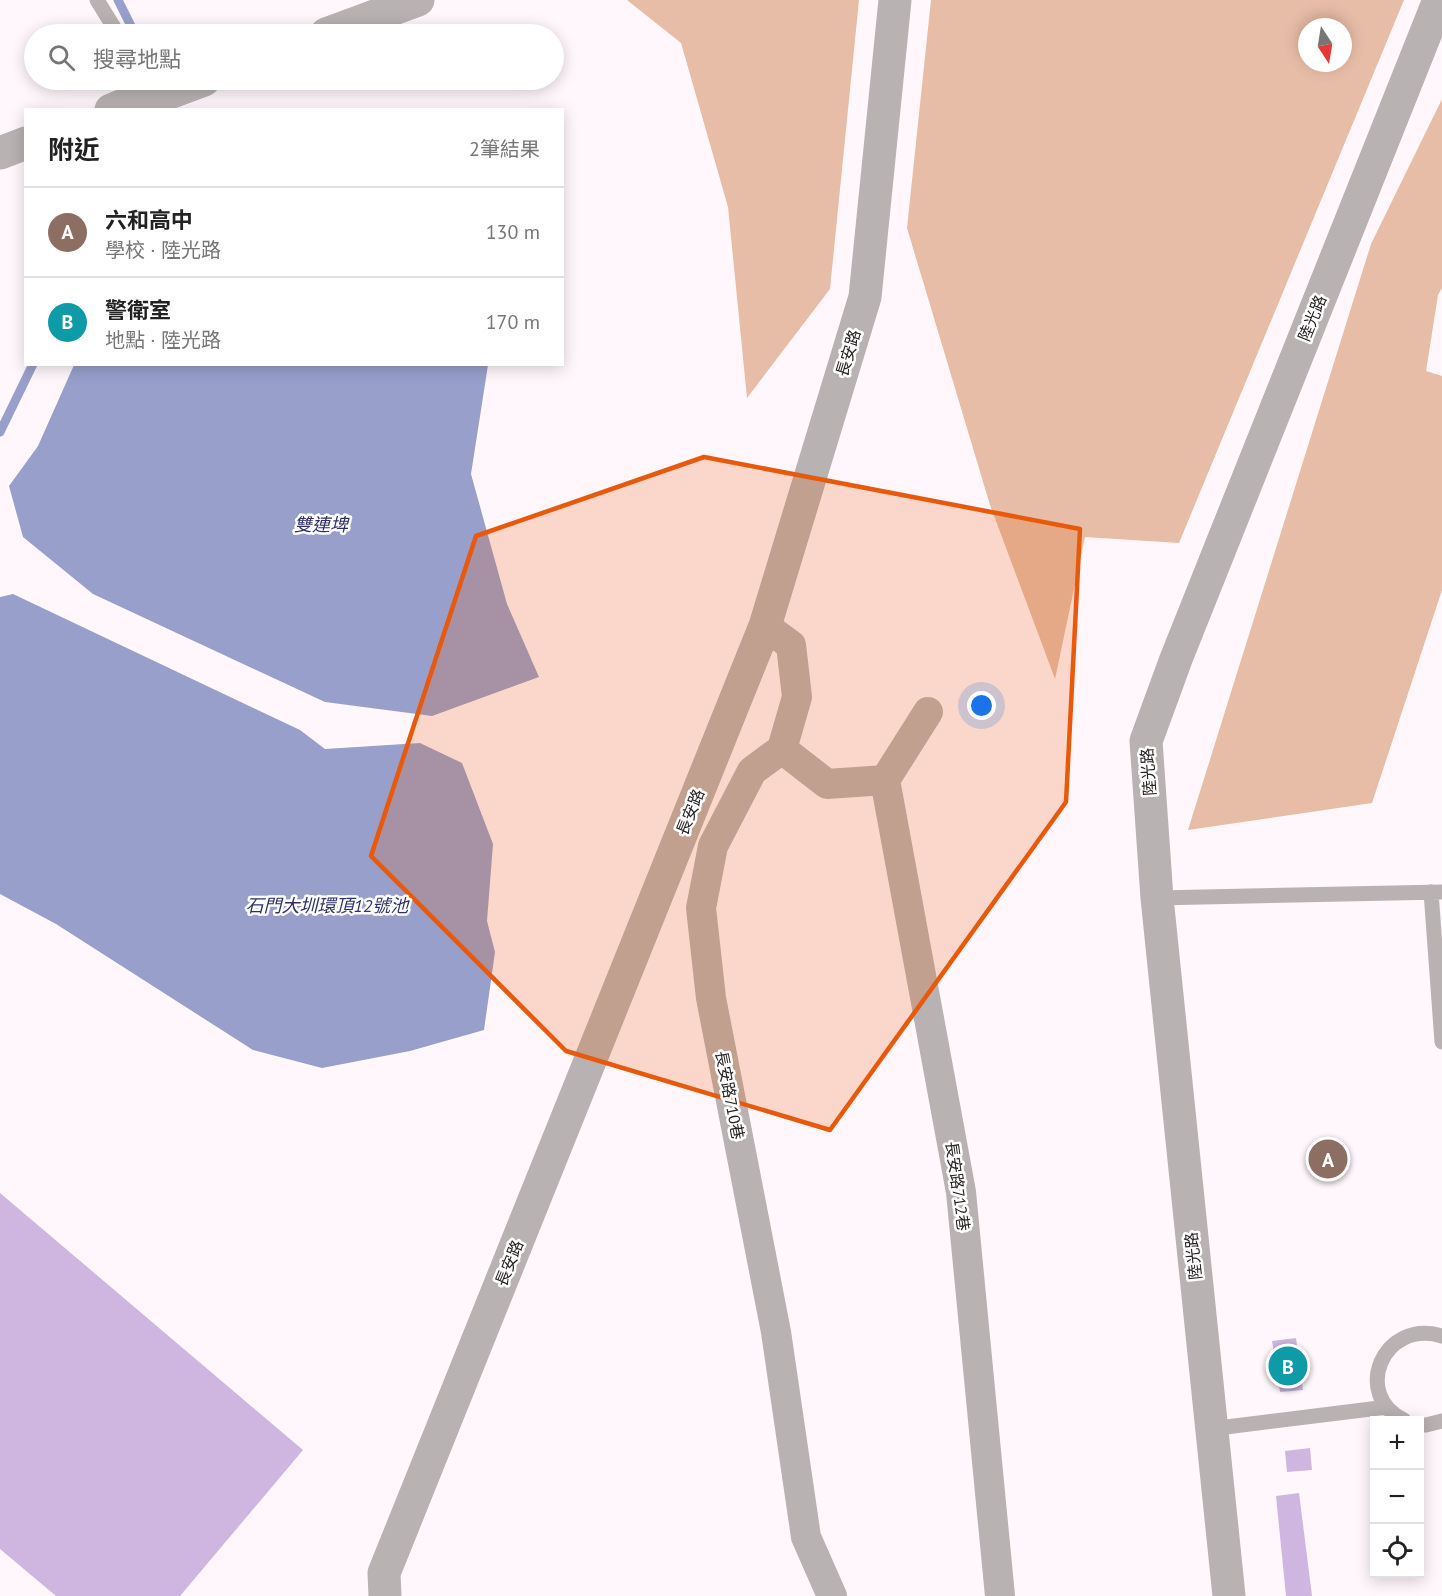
<!DOCTYPE html>
<html lang="zh-TW">
<head>
<meta charset="utf-8">
<style>
	body { margin:0; font-family:"PT Sans","Noto Sans TC",sans-serif; background:#f6f6f6; color:#222 }
	.controls { position:absolute; right:18px; bottom:18px; display:grid; overflow:hidden; border-radius:0px; box-shadow:0 3px 15px #0003 }
	.controls button { width:54px; height:54px; display:grid; place-items:center; padding:0; border:0; border-bottom:2px solid #e0e0e0; background:#fff; color:#222; font:30px sans-serif }
	.compass { position:absolute; left:1298px; top:18px; width:54px; height:54px; border-radius:50%; background:#fff; box-shadow:0 3px 15px #0003; rotate:168deg }
	.you { position:absolute; left:982px; top:706px; width:21px; height:21px; margin:-15px; border:4px solid #fff; border-radius:50%; background:#1a73e8; box-shadow:0 0 0 9px #1a73e833 }
	.badge { display:grid; place-items:center; width:39px; height:39px; border-radius:50%; background:#0b8043; color:#fff; font-size:20px; font-weight:700 }
	.pin { position:absolute; translate:-50% -50%; border:3px solid #fff; box-shadow:0 2px 6px #0006 }
	.list { margin:0; padding:0; list-style:none }
	h2 { display:flex; justify-content:space-between; align-items:center; height:78px; margin:0; padding:0 24px; font-size:26px }
	h2 small { font-size:20px; font-weight:400; color:#767676 }
	.list li { display:grid; grid-template-columns:39px 1fr auto; gap:18px; align-items:center; box-sizing:border-box; height:90px; padding:0 24px; border-top:2px solid #e0e0e0 }
	.list b { display:block; font-size:22px; white-space:nowrap }
	.list p { margin:0; font-size:20px; white-space:nowrap; color:#767676 }
	.list em { font-size:20px; font-style:normal; color:#767676 }
	.icon { flex:none; width:33px; height:33px; fill:none; stroke:currentColor; stroke-width:2; stroke-linecap:round; stroke-linejoin:round }
	.map { position:relative; flex:none; width:1442px; height:1596px; overflow:hidden }
	.search { position:absolute; background:#fff; box-shadow:0 3px 15px #0003; left:24px; top:24px; width:540px; height:66px; display:flex; align-items:center; gap:15px; box-sizing:border-box; padding:0 21px; border-radius:33px; color:#767676; font-size:22px }
	.panel { position:absolute; background:#fff; box-shadow:0 3px 15px #0003; left:24px; top:108px; width:540px; height:258px; border-radius:0px }
	.map>svg:first-child { display:block }
</style>
</head>
<body>
<div class="map">
<svg width="1442" height="1596" viewBox="0 0 1442 1596">
	<rect width="100%" height="100%" fill="#fff7fb"/>
	<path fill="#e7bda7" fill-rule="evenodd" d="M627,0H859L830,289L747,398L728,207L681,43Z
		M931,0H1404L1179,543L1085,537L1055,679L990,505L907,228ZM1307,27H1343V63H1307Z
		M1442,99V288L1438,295L1426,371L1442,376V590L1372,803L1188,830L1371,244Z"/>
	<path fill="#989fcb" d="M74,365H488L471,474L507,604L539,677L432,716L325,702L93,594L23,537L9,486L38,446Z
		M13,594L300,730L325,749L420,743L462,763L493,844L487,921L495,952L484,1030L410,1051L322,1068L253,1050L56,924L0,894V597Z"/>
	<g fill="none" stroke-linecap="round" stroke-linejoin="round">
		<path stroke="#989fcb" stroke-width="9" d="M118,0L135,34
			M0,432L33,364"/>
	</g>
	<path fill="#ceb6e1" d="M0,1193L303,1450L180,1596H56L0,1549Z
		M1296,1338L1303,1390L1280,1392L1272,1341Z
		M1310,1448L1312,1470L1287,1472L1285,1451Z
		M1299,1493L1312,1596H1286L1276,1496Z"/>
	<g fill="none" stroke-linecap="round" stroke-linejoin="round">
		<path stroke="#b9b2b2" stroke-width="15" d="M97,0L118,34
			M1431,892L1442,1042
			M1157,898L1442,892
			M1404,1420C1352,1396 1382,1318 1442,1336
			M1420,1425H1426L1442,1421
			M1210,1429L1387,1407"/>
		<path stroke="#b9b2b2" stroke-width="30" d="M765,626L791,645L797,697L782,749L752,771L713,846L701,908L711,998L776,1332L806,1537L832,1596
			M782,749L827,784L885,780L928,712
			M885,780L961,1192L1000,1596"/>
		<path stroke="#b9b2b2" stroke-width="33" d="M326,34L418,0
			M111,110L153,93L161,96L204,80
			M0,153L26,143
			M385,1596L384,1573L765,626L865,297L895,0
			M1229,1596L1157,898L1146,741L1176,659L1439,0"/>
	</g>
	<path fill="#e8590c" fill-opacity="0.2" stroke="#e8590c" stroke-width="4.5" stroke-linejoin="round" d="M704,457L1080,529L1066,802L830,1130L566,1051L371,856L476,536Z"/>
	<g text-anchor="middle" stroke-width="5" stroke-linejoin="round" paint-order="stroke">
		<g font-size="16" fill="#272325" stroke="#fff">
			<text transform="translate(1312 318) rotate(-68)" y="6">陸光路</text>
			<text transform="translate(848 353) rotate(-73)" y="6">長安路</text>
			<text transform="translate(1148 772) rotate(-94)" y="6">陸光路</text>
			<text transform="translate(690 812) rotate(-68)" y="6">長安路</text>
			<text transform="translate(730 1095) rotate(79)" y="6">長安路710巷</text>
			<text transform="translate(958 1186) rotate(82)" y="6">長安路712巷</text>
			<text transform="translate(1193 1256) rotate(-96)" y="6">陸光路</text>
			<text transform="translate(509 1263) rotate(-68)" y="6">長安路</text>
		</g>
		<g font-size="18" font-style="italic" fill="#2e3169" stroke="#fff">
			<text x="321" y="531">雙連埤</text>
			<text x="327" y="912">石門大圳環頂12號池</text>
		</g>
	</g>
</svg>
<div class="controls">
<button>+</button>
<button>−</button>
<button><svg class="icon" aria-label="locate" viewBox="0 0 24 24"><circle cx="12" cy="12" r="6"/><path d="M12 2v4M12 18v4M2 12h4M18 12h4"/></svg></button>
</div>
<svg class="compass" viewBox="-18 -18 36 36"><path d="M0-13l5 13h-10z" fill="#e53935"/><path d="M0 13l5-13h-10z" fill="#767676"/></svg>
<div class="you"></div>
<div class="pin badge" style="left:1328px;top:1159px;background:#8d6e63">A</div>
<div class="pin badge" style="left:1288px;top:1366px;background:#0f9aa8">B</div>
<div class="search"><svg class="icon" aria-label="search" viewBox="0 0 24 24"><circle cx="10" cy="10" r="6"/><path d="M15 15l6 6"/></svg>搜尋地點</div>
<section class="panel">
<h2>附近<small>2筆結果</small></h2>
<ul class="list">
<li><span class="badge" style="background:#8d6e63">A</span><div><b>六和高中</b><p>學校 · 陸光路</p></div><em>130 m</em></li>
<li><span class="badge" style="background:#0f9aa8">B</span><div><b>警衛室</b><p>地點 · 陸光路</p></div><em>170 m</em></li>
</ul>
</section>
</div>
</body>
</html>
